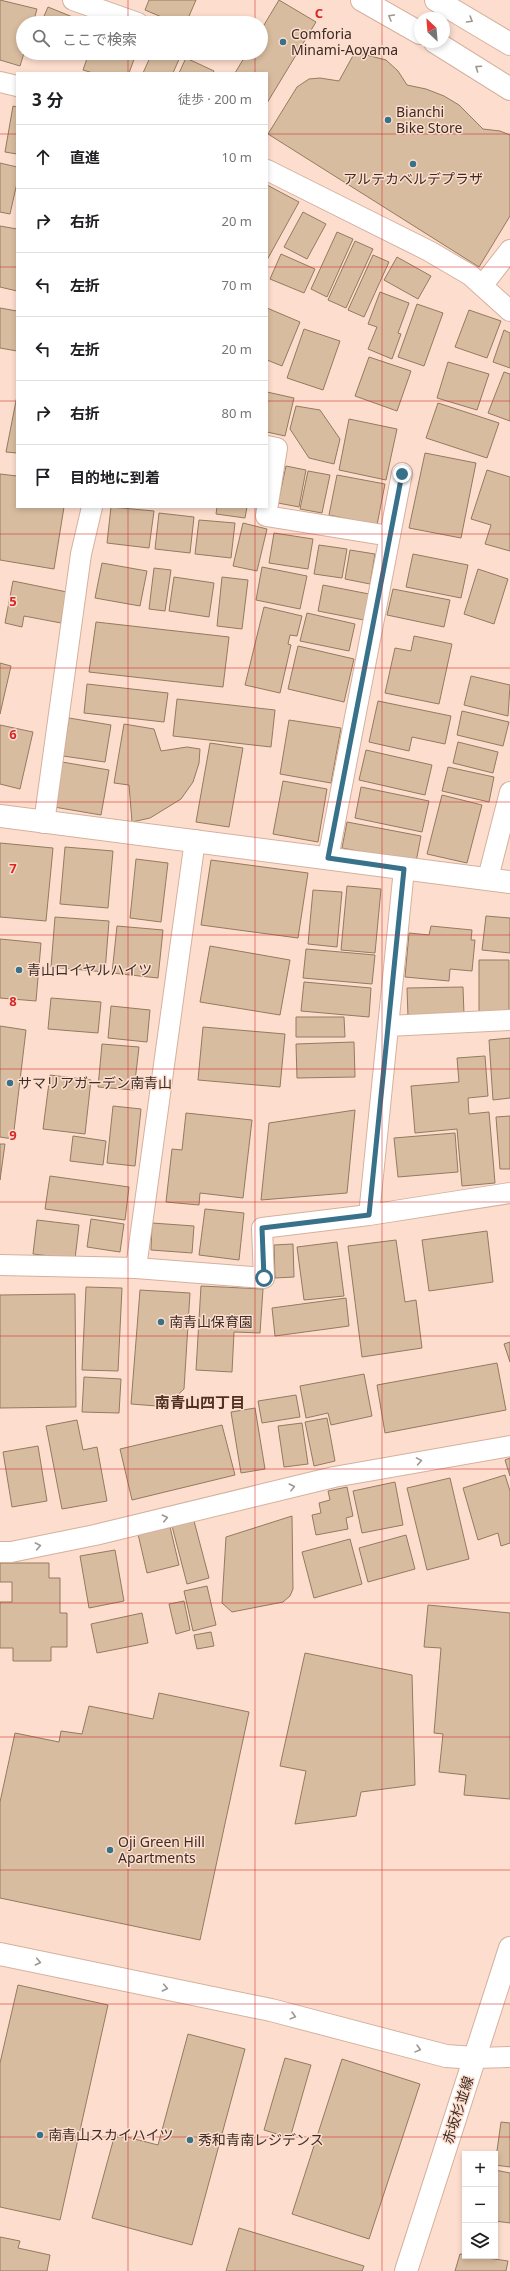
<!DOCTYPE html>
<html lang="ja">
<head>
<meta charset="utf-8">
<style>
	body { margin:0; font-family:"Noto Sans","Noto Sans JP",sans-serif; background:#f2f2f2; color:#202124 }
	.controls { position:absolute; right:12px; bottom:12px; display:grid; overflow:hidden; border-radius:0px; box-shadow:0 2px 6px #0003 }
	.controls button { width:36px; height:36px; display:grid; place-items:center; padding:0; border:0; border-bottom:1px solid #e0e0e0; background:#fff; color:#202124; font:20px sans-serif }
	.compass { position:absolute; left:414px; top:12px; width:36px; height:36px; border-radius:50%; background:#fff; box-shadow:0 2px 6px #0003; rotate:334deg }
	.stop { position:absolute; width:12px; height:12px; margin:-9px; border:3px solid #37718a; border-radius:50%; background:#fff }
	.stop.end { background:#37718a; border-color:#fff; box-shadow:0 1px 4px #0008 }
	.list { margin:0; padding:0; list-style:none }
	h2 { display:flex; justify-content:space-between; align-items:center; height:52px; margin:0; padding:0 16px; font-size:17px }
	h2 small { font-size:13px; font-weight:400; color:#757577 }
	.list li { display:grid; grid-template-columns:26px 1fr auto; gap:12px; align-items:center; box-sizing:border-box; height:64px; padding:0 16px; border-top:1px solid #e0e0e0 }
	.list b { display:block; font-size:15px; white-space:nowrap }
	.list em { font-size:13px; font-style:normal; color:#757577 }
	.icon { flex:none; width:22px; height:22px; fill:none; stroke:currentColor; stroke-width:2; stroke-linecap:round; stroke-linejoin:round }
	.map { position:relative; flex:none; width:510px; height:2271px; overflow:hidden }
	.search { position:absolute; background:#fff; box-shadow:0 2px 6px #0003; left:16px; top:16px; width:252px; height:44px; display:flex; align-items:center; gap:10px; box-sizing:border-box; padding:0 14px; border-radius:22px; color:#757577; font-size:15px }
	.panel { position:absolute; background:#fff; box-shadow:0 2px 6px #0003; left:16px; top:72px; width:252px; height:436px; border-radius:0px }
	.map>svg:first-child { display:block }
</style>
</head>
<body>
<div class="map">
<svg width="510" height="2271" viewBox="0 0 510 2271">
	<rect width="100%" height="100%" fill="#fddece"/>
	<path fill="#d8bc9f" stroke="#947a5f" d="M0,0L37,9L33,23H23L24,53L20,66L0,60Z
		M149,0H196L186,23H176L145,10Z
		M279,0L316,22L267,103V73H235L247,53H261V30Z
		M48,7L85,22L84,23H41Z
		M355,52L386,60L398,71L407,85L426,89L444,96L459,105L483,129L500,131L510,135V216L479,267L268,134L297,87L309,79L320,78L339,81Z
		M89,53H134L136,54L129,73H93L83,70Z
		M152,53H171L180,57L173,73H143Z
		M186,58L214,71L213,73H179Z
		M13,106L17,107V154L5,152Z
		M0,163L17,167V183L10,214L0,212Z
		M267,185L299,202L267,260Z
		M303,212L326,224L307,259L284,247Z
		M0,226L17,229V291L0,287Z
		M337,232L353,239L327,297L311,289Z
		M355,241L373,249L346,308L328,300Z
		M281,254L315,269L304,293L270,279Z
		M373,255L389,262L364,317L348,310Z
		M397,257L431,276L418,299L384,280Z
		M380,292L409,303L398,333L401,334L392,359L368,349L377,327L368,324Z
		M417,304L443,313L424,366L398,357Z
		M0,308L17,311V351L0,348Z
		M267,308L300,322L282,366L267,360Z
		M469,310L501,321L487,358L455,347Z
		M304,329L340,341L323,390L287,378Z
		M504,330L510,333V368L493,362Z
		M369,357L411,371L397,411L355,396Z
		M448,362L489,374L477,410L437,398Z
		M504,372L510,374V421L488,413Z
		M267,392L294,398L285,436L267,432Z
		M17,396V453L6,452Z
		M438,403L499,423L487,458L426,438Z
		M296,406L320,410L340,439L334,464L309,458L290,429Z
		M349,419L397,429L386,480L339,470Z
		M425,453L476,463L461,538L409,528Z
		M286,466L306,470L299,507L278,503Z
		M487,470L510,477V551L485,544L491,525L471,519Z
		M308,471L330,475L322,513L300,509Z
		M0,474L17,476V507H64L54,569L0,560Z
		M337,475L385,484L377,525L329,515Z
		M111,507L154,511L149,548L107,543Z
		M217,507H247L245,518L216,514Z
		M159,513L194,517L190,553L155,549Z
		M199,520L235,523L231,558L195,554Z
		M243,523L267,529L257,571L233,566Z
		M274,533L313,539L308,569L269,563Z
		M319,545L347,549L342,578L314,574Z
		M350,550L375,554L370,584L345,579Z
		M413,554L468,565L461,598L406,587Z
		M102,563L147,571L140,606L95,598Z
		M262,567L307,576L300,609L256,600Z
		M154,568L171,570L165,611L149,609Z
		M478,569L508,579L494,624L464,614Z
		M174,577L214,583L209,617L169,611Z
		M222,577L248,580L242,629L217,626Z
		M13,581L67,592L61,623L24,616L22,627L5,623Z
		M323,585L369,594L364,620L318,611Z
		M393,589L450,600L444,627L387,615Z
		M264,607L302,616L297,636L290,635L288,644L291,645L280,693L245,685Z
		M307,613L355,624L349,651L300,641Z
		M96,622L229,637L223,687L89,672Z
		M414,636L452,644L439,704L385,693L395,648L411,651Z
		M298,646L354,659L344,702L288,689Z
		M0,663L11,666L0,714Z
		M471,676L510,685L508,716L464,705Z
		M87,684L168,693L164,722L84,713Z
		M177,699L275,710L271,747L173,736Z
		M378,701L451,716L445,744L412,737L409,751L369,742Z
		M462,711L509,722L503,746L457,735Z
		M69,718L111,725L105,762L63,756Z
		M289,720L341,728L331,783L280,774Z
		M124,724L154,729L161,751L187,747L200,749L199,763L193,782L181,799L150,818L132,822L129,785L114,783Z
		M0,725L33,732L20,789L0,784Z
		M458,742L498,752L493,773L453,763Z
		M210,743L243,748L229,827L196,822Z
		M366,750L432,765L425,795L359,780Z
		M62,762L109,770L101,815L54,807Z
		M448,767L494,777L489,802L442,791Z
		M283,781L327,789L318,842L273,834Z
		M361,787L429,801L422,832L355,818Z
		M442,795L482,805L467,863L427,854Z
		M347,822L421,836L416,862L342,848Z
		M0,843L53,848L46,921L0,917Z
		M65,847L113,851L108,908L60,904Z
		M136,859L168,863L161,922L130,918Z
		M211,860L308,873L298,938L201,925Z
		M347,886L381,889L375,953L341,950Z
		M313,890L342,892L337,947L308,944Z
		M486,916L510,918V953L482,950Z
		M55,917L109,921L105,972L51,967Z
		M117,926L163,930L158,978L112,973Z
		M431,926L472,930L471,940H475L472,971L450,969L449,981L405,977L409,933L429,935Z
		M0,939L41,943L36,1001L0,998Z
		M210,946L290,960L280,1015L200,1002Z
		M306,949L375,955L372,984L303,978Z
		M479,960H509V1014H479Z
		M304,982L371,988L369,1017L301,1011Z
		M463,987L464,1015L408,1017L407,988Z
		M51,998L101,1002L98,1033L48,1029Z
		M111,1006L150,1010L147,1042L108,1038Z
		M296,1017H344L345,1037H296Z
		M0,1026L26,1030L13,1139L0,1137Z
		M203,1027L285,1034L280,1087L198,1080Z
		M510,1038V1098L493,1100L489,1040Z
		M354,1042L355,1077L297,1078L296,1044Z
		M102,1044L139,1047L134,1090L98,1087Z
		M485,1056L488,1096L468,1098L469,1114L489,1112L495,1183L462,1186L457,1129L415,1133L411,1086L459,1082L457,1058Z
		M50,1075L91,1080L85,1134L43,1129Z
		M113,1106L141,1109L135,1166L107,1163Z
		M355,1110L347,1193L261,1200L269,1123Z
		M186,1113L252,1120L243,1198L200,1193L199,1205L166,1202L172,1149L182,1150Z
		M510,1116V1169H500L496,1117Z
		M455,1133L458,1172L398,1177L394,1138Z
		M73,1136L106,1141L103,1165L70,1161Z
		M0,1144H5L0,1180Z
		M50,1176L129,1187L125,1220L45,1209Z
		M205,1209L244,1213L239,1260L199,1255Z
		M91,1219L124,1224L120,1252L87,1247Z
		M37,1220L79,1225L75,1259L33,1254Z
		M152,1223L194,1226L192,1253L151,1250Z
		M487,1231L493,1282L429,1291L422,1240Z
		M396,1240L405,1302L416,1300L422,1348L362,1357L348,1246Z
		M337,1242L344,1296L304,1300L297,1247Z
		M293,1244L294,1277L275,1278L274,1245Z
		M201,1286L263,1289L260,1333L234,1332L232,1372L196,1370Z
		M86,1287L122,1288L118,1371L82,1370Z
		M140,1290L190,1293L184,1389L172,1400L157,1406L131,1404Z
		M75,1294L76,1407L0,1408V1295Z
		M346,1298L349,1326L275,1336L272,1308Z
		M510,1342V1362L504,1344Z
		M497,1363L506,1410L385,1433L377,1385Z
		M364,1374L372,1416L331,1425L328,1413L306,1418L300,1386Z
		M84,1377L121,1379L119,1413L82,1412Z
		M296,1395L300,1417L262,1423L258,1401Z
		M255,1408L265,1469L241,1473L231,1412Z
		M327,1418L335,1461L314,1466L305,1422Z
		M77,1420L83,1450L97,1447L107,1501L62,1509L46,1426Z
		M302,1423L308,1464L284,1467L278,1426Z
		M222,1425L235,1475L132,1500L120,1449Z
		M38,1446L47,1501L12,1507L3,1452Z
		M510,1458V1476L505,1460Z
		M505,1475L510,1491V1543L501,1546L498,1533L478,1540L463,1488Z
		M450,1478L469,1559L427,1570L407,1488Z
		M395,1482L403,1525L362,1533L353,1491Z
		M347,1487L353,1516L346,1518L348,1529L316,1535L312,1515L321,1513L319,1503L330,1500L328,1491Z
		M292,1516L293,1589L290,1596L283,1602L232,1612L222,1603L226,1537Z
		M194,1521L209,1578L187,1584L172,1526Z
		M170,1527L179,1565L147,1573L138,1534Z
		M406,1535L415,1569L368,1582L359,1548Z
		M350,1539L362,1584L314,1598L302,1552Z
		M115,1550L124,1601L89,1608L80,1556Z
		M0,1563H49V1578H60V1613H67V1647H51V1661H13V1648H0V1602H12V1582H0Z
		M207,1586L216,1625L193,1631L184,1591Z
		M184,1601L190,1630L176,1634L169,1604Z
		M428,1605L510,1613V1799L464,1795L466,1775L439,1772L443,1734L434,1733L441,1648L424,1647Z
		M142,1613L148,1643L97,1653L91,1624Z
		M211,1632L214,1646L197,1649L194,1635Z
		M305,1653L412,1675L415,1785L361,1792L356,1816L295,1824L306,1771L280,1766Z
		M159,1693L249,1712L200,1940L0,1898V1802L15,1733L59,1742L61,1731L82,1734L89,1706L153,1719Z
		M18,1985L108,2005L60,2220L0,2207V2063Z
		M188,2034L245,2049L192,2245L92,2218L115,2134L158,2145Z
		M285,2058L311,2065L290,2138L264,2130Z
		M342,2059L420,2084L369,2239L292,2214Z
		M501,2122L510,2123V2167L495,2165Z
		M495,2170L510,2173V2223L495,2221Z
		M239,2228L364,2266L362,2271H226Z
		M0,2237L20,2241L18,2248L50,2255L47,2271H0Z
		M460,2254L508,2261L506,2271H455Z"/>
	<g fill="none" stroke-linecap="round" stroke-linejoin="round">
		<defs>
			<path id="service" d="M73,0L138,23
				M0,82L17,86
				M267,170L429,251L470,275L510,311
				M482,286L510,250
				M267,446L277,448L266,516L390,536
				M44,823L81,554L92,507
				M328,858L402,473
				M488,878L510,792
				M388,1026L510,1020
				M369,1215L404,869
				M0,1265L136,1268L264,1278L262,1228L369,1215L510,1193
				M136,1268L195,840
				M0,1552H11L95,1535L334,1477L510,1446
				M475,2058L510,2057"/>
			<path id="minor" d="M0,816L510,882
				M0,1954L271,2010L446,2056L475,2058"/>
			<path id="secondary" d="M362,0L420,33
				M436,0L510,44
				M435,42L510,89
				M406,2271L510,1948"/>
		</defs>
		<use href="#service" stroke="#d5b09d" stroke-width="22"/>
		<use href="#minor" stroke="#d5b09d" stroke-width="24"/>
		<use href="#secondary" stroke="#d5b09d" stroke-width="24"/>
		<use href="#service" stroke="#fff" stroke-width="20"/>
		<use href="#minor" stroke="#fff" stroke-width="22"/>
		<use href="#secondary" stroke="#fff" stroke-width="22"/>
	</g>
	<defs><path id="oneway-chevron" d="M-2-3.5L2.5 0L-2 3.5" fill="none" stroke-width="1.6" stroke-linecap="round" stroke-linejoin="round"/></defs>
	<g stroke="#9d9692">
		<use href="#oneway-chevron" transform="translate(391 17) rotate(-150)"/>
		<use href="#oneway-chevron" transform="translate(470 20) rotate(31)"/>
		<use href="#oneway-chevron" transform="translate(478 68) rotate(-146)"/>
		<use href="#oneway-chevron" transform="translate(419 1461) rotate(-10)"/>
		<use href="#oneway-chevron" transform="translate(292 1487) rotate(-14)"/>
		<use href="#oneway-chevron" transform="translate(165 1518) rotate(-13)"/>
		<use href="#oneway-chevron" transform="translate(38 1546) rotate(-11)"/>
		<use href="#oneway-chevron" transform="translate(38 1962) rotate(12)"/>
		<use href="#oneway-chevron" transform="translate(165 1988) rotate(12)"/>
		<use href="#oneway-chevron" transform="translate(293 2016) rotate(15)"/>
		<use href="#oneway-chevron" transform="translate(418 2049) rotate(15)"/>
	</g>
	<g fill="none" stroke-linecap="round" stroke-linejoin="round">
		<path stroke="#37718a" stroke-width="5" d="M264,1278L262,1228L369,1215L404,869L328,858L402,474"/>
	</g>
	<path fill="none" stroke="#d62828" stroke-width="1" stroke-opacity="0.55" d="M128,0V23M255,0V23M382,0V2271M128,53V73M255,53V73M0,134H17M267,134H510M0,267H17M267,267H510M0,401H17M267,401H510M128,507V2271M255,507V2271M0,534H510M0,668H510M0,802H510M0,935H510M0,1069H510M0,1202H510M0,1336H510M0,1469H510M0,1603H510M0,1737H510M0,1870H510M0,2004H510M0,2137H510"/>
	<g fill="#37718a" stroke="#fddece" stroke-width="1.5">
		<circle cx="283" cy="42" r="4"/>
		<circle cx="388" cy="120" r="4"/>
		<circle cx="413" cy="164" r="4"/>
		<circle cx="19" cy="970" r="4"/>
		<circle cx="10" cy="1083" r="4"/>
		<circle cx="161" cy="1322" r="4"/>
		<circle cx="110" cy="1850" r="4"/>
		<circle cx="40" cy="2135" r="4"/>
		<circle cx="190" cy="2140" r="4"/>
	</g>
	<g text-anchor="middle" stroke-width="3" stroke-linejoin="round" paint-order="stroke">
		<g font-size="14" fill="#3b2c25" stroke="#fddece" text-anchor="start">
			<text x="291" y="39">Comforia<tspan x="291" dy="16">Minami-Aoyama</tspan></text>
			<text x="396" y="117">Bianchi<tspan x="396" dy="16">Bike Store</tspan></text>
			<text x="413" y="184" text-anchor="middle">アルテカベルデプラザ</text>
			<text x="27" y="975">青山ロイヤルハイツ</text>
			<text x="18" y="1088">サマリアガーデン南青山</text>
			<text x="169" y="1327">南青山保育園</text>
			<text x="118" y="1847">Oji Green Hill<tspan x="118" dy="16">Apartments</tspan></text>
			<text x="48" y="2140">南青山スカイハイツ</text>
			<text x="198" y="2145">秀和青南レジデンス</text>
		</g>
		<g font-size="14" fill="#3b2c25" stroke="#fddece">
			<text transform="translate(458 2110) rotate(-72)" y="5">赤坂杉並線</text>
		</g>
		<g font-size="15" font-weight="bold" fill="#4e3121" stroke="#fddece">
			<text x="200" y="1408">南青山四丁目</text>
		</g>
	</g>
	<g font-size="13" text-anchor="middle" font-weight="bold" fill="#d62828" stroke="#fddece" stroke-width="3" stroke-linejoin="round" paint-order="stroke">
		<text x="319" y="18">C</text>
		<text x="13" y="606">5</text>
		<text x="13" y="739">6</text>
		<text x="13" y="873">7</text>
		<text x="13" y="1006">8</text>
		<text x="13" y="1140">9</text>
	</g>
</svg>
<div class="controls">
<button>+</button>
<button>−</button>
<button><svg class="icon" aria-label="layers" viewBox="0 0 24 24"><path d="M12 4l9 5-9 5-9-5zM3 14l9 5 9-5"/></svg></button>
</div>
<svg class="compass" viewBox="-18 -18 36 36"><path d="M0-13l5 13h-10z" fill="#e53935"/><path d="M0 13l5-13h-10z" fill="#757577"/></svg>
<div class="stop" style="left:264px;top:1278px"></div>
<div class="stop end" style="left:402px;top:474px"></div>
<div class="search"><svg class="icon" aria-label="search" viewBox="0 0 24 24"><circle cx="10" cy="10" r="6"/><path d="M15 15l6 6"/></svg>ここで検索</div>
<section class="panel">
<h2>3 分<small>徒歩 · 200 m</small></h2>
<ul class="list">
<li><svg class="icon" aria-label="ahead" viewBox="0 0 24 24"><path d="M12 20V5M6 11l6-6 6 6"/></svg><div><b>直進</b></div><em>10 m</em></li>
<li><svg class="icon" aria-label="right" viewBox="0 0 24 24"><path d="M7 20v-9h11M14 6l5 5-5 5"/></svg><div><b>右折</b></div><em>20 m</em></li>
<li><svg class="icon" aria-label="left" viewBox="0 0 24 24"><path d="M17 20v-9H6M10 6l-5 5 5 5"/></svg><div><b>左折</b></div><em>70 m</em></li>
<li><svg class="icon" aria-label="left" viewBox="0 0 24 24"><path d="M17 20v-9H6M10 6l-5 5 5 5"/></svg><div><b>左折</b></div><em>20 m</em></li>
<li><svg class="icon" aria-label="right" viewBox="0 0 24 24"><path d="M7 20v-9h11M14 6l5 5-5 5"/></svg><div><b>右折</b></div><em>80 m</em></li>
<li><svg class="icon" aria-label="arrive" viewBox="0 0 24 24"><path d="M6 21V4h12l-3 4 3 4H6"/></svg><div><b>目的地に到着</b></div></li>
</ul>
</section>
</div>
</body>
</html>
